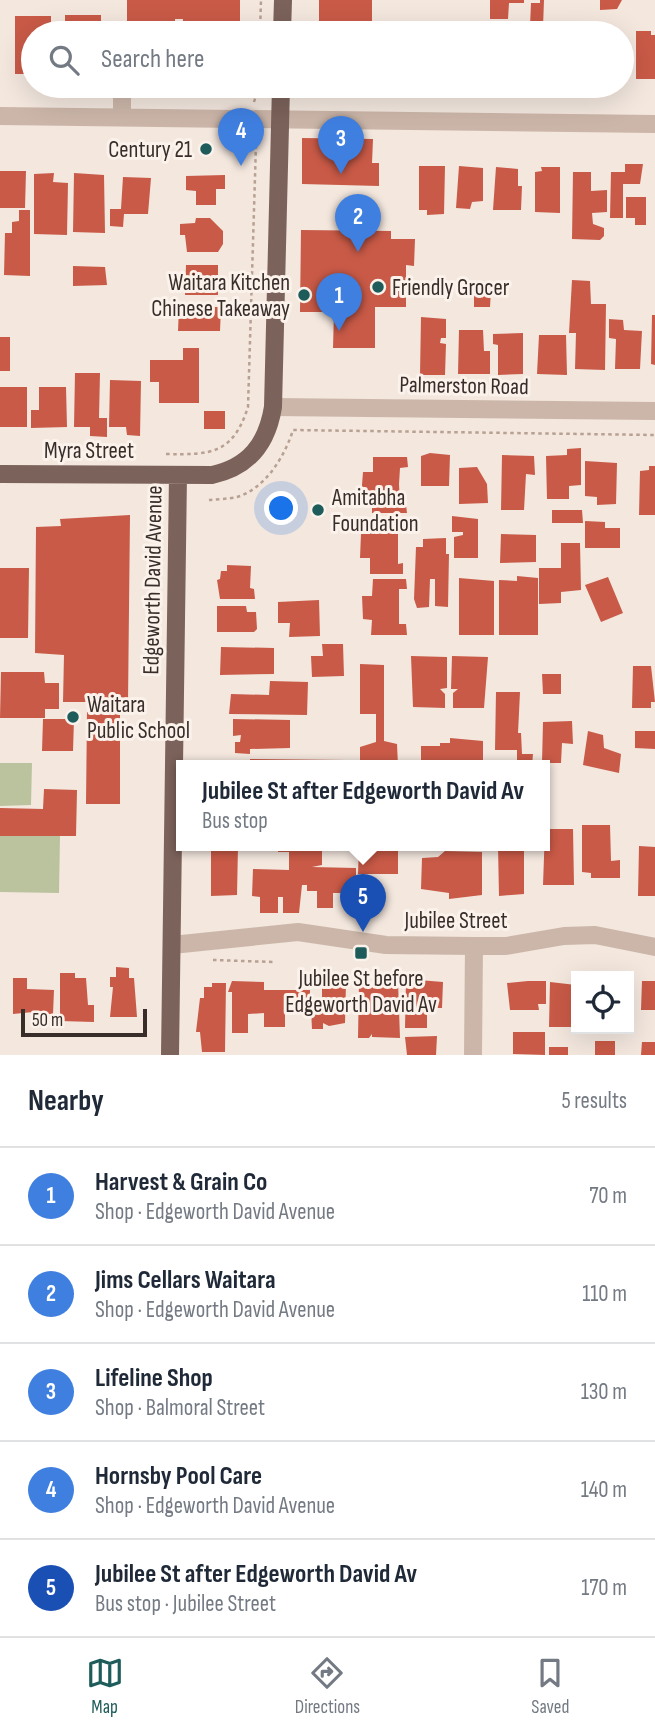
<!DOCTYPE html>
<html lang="en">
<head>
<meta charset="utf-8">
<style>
	body { margin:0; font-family:"Sofia Sans Condensed",sans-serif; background:#f2f2f3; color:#1f2937 }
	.controls { position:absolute; right:21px; bottom:21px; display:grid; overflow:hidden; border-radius:0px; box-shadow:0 7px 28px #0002 }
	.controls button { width:63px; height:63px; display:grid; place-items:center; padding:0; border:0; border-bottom:2px solid #e0e1e3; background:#fff; color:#1f2937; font:35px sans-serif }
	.scale { position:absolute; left:21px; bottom:18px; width:126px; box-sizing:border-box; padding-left:7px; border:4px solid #392d29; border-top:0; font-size:19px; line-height:24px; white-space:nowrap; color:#392d29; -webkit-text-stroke:5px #faf2eb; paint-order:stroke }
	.you { position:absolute; left:282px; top:509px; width:24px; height:24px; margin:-18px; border:5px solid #fff; border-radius:50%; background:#1a73e8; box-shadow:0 0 0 10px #1a73e833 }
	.badge { display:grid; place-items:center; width:46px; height:46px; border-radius:50%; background:#1d5c5a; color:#fff; font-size:23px; font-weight:700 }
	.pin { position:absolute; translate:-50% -58px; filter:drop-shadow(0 2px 4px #0008) }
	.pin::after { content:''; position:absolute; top:37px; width:24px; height:21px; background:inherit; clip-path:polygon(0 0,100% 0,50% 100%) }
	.popup { position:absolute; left:176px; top:760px; width:374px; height:91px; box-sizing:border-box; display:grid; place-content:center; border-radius:0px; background:#fff; filter:drop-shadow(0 2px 5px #0005); font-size:23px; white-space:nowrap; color:#747a83 }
	.popup b { font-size:26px; color:#1f2937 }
	.popup::after { content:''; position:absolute; left:50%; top:100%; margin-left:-14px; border:14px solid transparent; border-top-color:#fff }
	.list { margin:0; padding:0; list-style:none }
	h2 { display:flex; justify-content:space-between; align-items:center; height:91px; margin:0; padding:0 28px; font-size:30px }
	h2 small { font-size:23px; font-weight:400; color:#747a83 }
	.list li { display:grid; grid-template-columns:46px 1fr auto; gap:21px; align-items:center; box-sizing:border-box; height:98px; padding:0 28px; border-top:2px solid #e0e1e3 }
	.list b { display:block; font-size:26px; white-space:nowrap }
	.list p { margin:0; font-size:23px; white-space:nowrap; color:#747a83 }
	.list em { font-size:23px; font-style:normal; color:#747a83 }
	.icon { flex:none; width:38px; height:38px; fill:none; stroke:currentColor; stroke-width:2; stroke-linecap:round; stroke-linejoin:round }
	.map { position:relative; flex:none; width:655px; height:1055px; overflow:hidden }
	.search { position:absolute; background:#fff; box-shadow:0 7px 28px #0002; left:21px; right:21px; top:21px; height:77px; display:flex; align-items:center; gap:18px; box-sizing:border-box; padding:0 24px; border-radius:38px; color:#747a83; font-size:26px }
	.sheet { height:581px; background:#fff }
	nav { display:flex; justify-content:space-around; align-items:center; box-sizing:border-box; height:98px; border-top:2px solid #e0e1e3; background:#fff; font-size:19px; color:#747a83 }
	nav a { display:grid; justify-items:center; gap:4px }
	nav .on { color:#1d5c5a }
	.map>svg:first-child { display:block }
</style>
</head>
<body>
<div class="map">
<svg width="655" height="1055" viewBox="0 0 655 1055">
	<rect width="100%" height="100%" fill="#f3e7de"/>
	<path fill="#bac39d" d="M0,763H32L31,805L0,806Z
		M0,836H60L59,893L0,892Z"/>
	<path fill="#c95a47" d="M127,0H240V33H182L183,19H175V33H127Z
		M319,0H372V29H319Z
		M490,0H524V3H509L508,19H490Z
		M540,0H544L543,27L530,26L531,3H540Z
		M600,0H622L617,9L600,10Z
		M65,15H101V33H65Z
		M15,16H51V33H33V74H15Z
		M545,21H559V33H538V29H545Z
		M636,31H651V35H655V79H636Z
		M302,138L373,139L372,163H379V186L302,184Z
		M625,164H643L640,184H623V218H610L611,172H625Z
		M419,166H445L444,214L427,215V210H419Z
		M459,166L483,168V201L472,202L470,209L456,208Z
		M496,167L518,169V186H522L521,210H493Z
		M541,167H560V213L535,212V172L542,171Z
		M0,171H26L25,208H0Z
		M573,172H591V191L607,190V212L592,213L593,224L604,228V236L600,240L572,239Z
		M54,173L53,182L68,183L67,235L34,234V174Z
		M74,173L104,175L105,233L73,232Z
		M225,175V189H216V205H196V191L186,190V176Z
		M123,177L151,178L148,214H124L123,227L110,226V209H121Z
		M626,197H646V225H635V218H626Z
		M19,210H30V276L4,275L5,233H12V222L19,221Z
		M196,218H210L223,231V244L218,252H187L185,235H180V224L195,223Z
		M301,230L391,231V239H415L414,266L406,265V307H375V348H333L334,312H300Z
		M186,265H218V295H185Z
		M73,266L105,267L107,285L73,286Z
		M572,280L590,281L591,304H606L605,370L575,369L576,333H569Z
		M474,290H491L490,307H474Z
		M179,307H221L220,331H178Z
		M652,315H655V365L651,364Z
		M421,317L446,319V338H441L440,343L446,344L445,375H420Z
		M609,319L623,320L624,330L642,331L640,369H615L616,339L609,338Z
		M459,330H483L484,351H490V374H458Z
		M523,333V374L498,375V345L493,344V334Z
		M539,335H566L567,375L537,374Z
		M0,337H10V371H0Z
		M183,348H199V403H159V382H150V360H183Z
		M75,373H100L99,418H107V437L90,436V427H74Z
		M110,380L141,381L140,436L127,435L126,427H109Z
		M0,387H27V427H0Z
		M39,387H66L67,427L31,428V410H39Z
		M204,411H225V429H204Z
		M581,448V485L569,486V499H547L546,456L567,455V449Z
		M430,453L450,455L449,486H421V456Z
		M502,455L534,456L535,475L526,474L524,510H501Z
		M373,457H407L408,467L400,468L399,484L400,504L406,505L407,513H372V498L363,497L362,485L363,472H373Z
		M585,461L617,463L616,504L597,505V497L585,496Z
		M649,466H655V515H639L640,471L649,470Z
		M477,467L487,484L488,503L459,504V468Z
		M552,510H582L583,523H552Z
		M130,515L128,702H63L64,655L35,653L36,527L61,526L60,519Z
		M452,516L478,519V558H454V537L463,535V532H452Z
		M370,519H406L408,530H398V564L403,563V574H370V558H360L361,534H370Z
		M585,521L605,522V528H620V548H585Z
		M501,534L536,535V562L500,563Z
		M446,538V554H449L448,607L435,606V579H430L429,607L417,608L414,599L416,547H423V539Z
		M561,543H580L581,590L561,592V603L539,604V568H561Z
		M227,565L251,566L250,588L254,589L255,599H220L217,580L220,579L221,571H227Z
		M0,568H29L28,638H0Z
		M517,576L538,578V635H499V580L517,581Z
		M608,577L623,613L601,622L585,585Z
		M459,578L494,581V635H459Z
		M373,579H406L407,589H399V624H406L407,635H371L372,620L363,619L362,596H372Z
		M319,600L320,636L289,637L290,623H278V602Z
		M217,606H246L247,612H256L257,629L254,632H217Z
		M322,644H343L344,676L312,677L311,656H323Z
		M221,647L274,648V674L220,675Z
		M411,656L447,657V688L440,689L445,694V708L413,707Z
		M452,656L488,657L484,708H453V693L458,689H451Z
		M360,664L384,665V741L397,744L398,766H360V747L376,742V714H360Z
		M633,666H651L655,702H651V708H632Z
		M1,672H44L45,683H59V709H45V718H0Z
		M542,674H561V694H543Z
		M270,681L308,682L307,715L229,714L231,694L269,695Z
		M496,692H520L518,733H521L522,754H533L532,766H517V750H495Z
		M87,712H120V804H86Z
		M43,719H74L73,751H42Z
		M233,719L290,720V748L250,749V754L235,753V742H240L241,735L233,736Z
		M572,721L573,744L562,743L561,763H542L543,722Z
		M588,731L603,735L604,748L621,754L619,773L583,765Z
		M635,731H655V749L635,748Z
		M450,738L483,741V766H421V746H440V743H450Z
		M250,759L346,760V766H250Z
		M211,760L238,761V766H211Z
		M44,789L77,790L76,836H0V808L43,809Z
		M582,825H610L611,861L620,860V878H591V873L582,872Z
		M545,829H573L574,885H543Z
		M211,846H238L237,895L211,896Z
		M278,846H322V865L312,867L356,868V909H345V893H333V908H317V891H307V885H302L299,913H283V897H278V913H260V897L252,896L253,869L289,870V852H278Z
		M359,846H398V874H358Z
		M498,846H524V894L499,896Z
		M639,846L655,847V896H638Z
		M445,851L482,852V895L449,899V893L421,889L422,858L438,857Z
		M116,967L129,968V978H134L137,1017H110L113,987H110V977H116Z
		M60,973H75V978H86L88,1005H94V1022L60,1021Z
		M13,978H27V989L54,990L53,1014H43V1011L13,1014Z
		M406,979L443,982L442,1008H427V1028H405Z
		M374,980L398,982L400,1038L372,1037V1034L369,1038H358L359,983H375Z
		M232,981L264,982V990H310V1014H285V1027H264V1013L248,1014V1033H232V992H228Z
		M528,981H546V1004H538L539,1010H510L507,983Z
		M642,981H655V1010H641Z
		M322,982L346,983L345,1023L329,1026L323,1023V1029H312L311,1009H322Z
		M550,982L576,985L572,1027H549Z
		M212,983H226L225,1052H202L200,1032H196L200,998H204V987H212Z
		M513,1032H545V1055L513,1054Z
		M437,1036L436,1055H407L405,1037Z
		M595,1041H615V1055H595Z
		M642,1042H655V1055H641Z
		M549,1047H568V1055H549Z"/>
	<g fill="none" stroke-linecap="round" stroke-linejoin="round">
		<path stroke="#b8a093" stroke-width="2.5" stroke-dasharray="3.5 3.5" stroke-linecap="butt" d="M260,33L261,0
			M254,102L259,86
			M166,454C211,455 233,454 248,407L256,144L253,136
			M209,500C218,499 229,499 237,497C265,489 285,456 293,430L655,435
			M213,960L274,962"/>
		<path stroke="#ccb6a9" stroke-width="18" d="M0,116L655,124
			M122,116V86
			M273,407L655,411
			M172,945L298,932L386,945L474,946H506L564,936L595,935L655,947
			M473,1055L474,946"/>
		<path stroke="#7b625a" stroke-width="18" d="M282,33L283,0
			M0,474L212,475C249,467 267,444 273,407L281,86
			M170,1055L178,475"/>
	</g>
	<g fill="#1d5c5a" stroke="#faf2eb" stroke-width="2.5">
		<circle cx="206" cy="149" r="7"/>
		<circle cx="378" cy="287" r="7"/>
		<circle cx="304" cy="295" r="7"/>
		<circle cx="318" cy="510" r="7"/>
		<circle cx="73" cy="717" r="7"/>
		<rect x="354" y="946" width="14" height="14" rx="3.5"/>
	</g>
	<g text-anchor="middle" stroke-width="6" stroke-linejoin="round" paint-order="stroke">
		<g font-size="23" fill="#392d29" stroke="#faf2eb" text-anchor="start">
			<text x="192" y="157" text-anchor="end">Century 21</text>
			<text x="290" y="290" text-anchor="end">Waitara Kitchen<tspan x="290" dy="26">Chinese Takeaway</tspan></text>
			<text x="392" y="295">Friendly Grocer</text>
			<text x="332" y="505">Amitabha<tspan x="332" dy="26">Foundation</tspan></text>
			<text x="87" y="712">Waitara<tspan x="87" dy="26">Public School</tspan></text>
			<text x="361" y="986" text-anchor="middle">Jubilee St before<tspan x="361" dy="26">Edgeworth David Av</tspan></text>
		</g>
		<g font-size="23" fill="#392d29" stroke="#faf2eb">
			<text transform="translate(464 385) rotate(1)" y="8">Palmerston Road</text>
			<text x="89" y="458">Myra Street</text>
			<text transform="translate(152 580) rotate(-89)" y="8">Edgeworth David Avenue</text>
			<text x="456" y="928">Jubilee Street</text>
		</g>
	</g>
</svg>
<div class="controls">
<button><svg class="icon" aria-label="locate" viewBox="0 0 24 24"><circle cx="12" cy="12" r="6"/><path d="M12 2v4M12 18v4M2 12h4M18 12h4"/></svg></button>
</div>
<div class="scale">50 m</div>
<div class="you"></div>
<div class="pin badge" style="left:339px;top:331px;background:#3f7fe0">1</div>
<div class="pin badge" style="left:358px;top:252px;background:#3f7fe0">2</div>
<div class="pin badge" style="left:341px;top:174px;background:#3f7fe0">3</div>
<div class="pin badge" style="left:241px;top:166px;background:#3f7fe0">4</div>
<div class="pin badge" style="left:363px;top:932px;background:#1a4fb4">5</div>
<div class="popup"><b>Jubilee St after Edgeworth David Av</b>Bus stop</div>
<div class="search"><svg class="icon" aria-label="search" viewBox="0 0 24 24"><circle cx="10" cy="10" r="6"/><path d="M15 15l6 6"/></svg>Search here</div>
</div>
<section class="sheet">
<h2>Nearby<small>5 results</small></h2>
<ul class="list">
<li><span class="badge" style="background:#3f7fe0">1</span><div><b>Harvest &amp; Grain Co</b><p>Shop · Edgeworth David Avenue</p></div><em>70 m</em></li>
<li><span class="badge" style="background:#3f7fe0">2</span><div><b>Jims Cellars Waitara</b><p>Shop · Edgeworth David Avenue</p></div><em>110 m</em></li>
<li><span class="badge" style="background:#3f7fe0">3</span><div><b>Lifeline Shop</b><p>Shop · Balmoral Street</p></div><em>130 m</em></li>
<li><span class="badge" style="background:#3f7fe0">4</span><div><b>Hornsby Pool Care</b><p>Shop · Edgeworth David Avenue</p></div><em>140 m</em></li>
<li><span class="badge" style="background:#1a4fb4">5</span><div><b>Jubilee St after Edgeworth David Av</b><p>Bus stop · Jubilee Street</p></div><em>170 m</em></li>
</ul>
</section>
<nav>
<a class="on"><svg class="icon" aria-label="map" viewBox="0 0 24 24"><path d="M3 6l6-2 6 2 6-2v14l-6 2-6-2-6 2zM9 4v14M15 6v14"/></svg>Map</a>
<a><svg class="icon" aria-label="directions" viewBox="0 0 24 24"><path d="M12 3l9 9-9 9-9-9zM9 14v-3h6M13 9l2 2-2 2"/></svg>Directions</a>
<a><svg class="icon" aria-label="saved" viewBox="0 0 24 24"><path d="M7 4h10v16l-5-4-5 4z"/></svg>Saved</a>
</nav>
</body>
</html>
